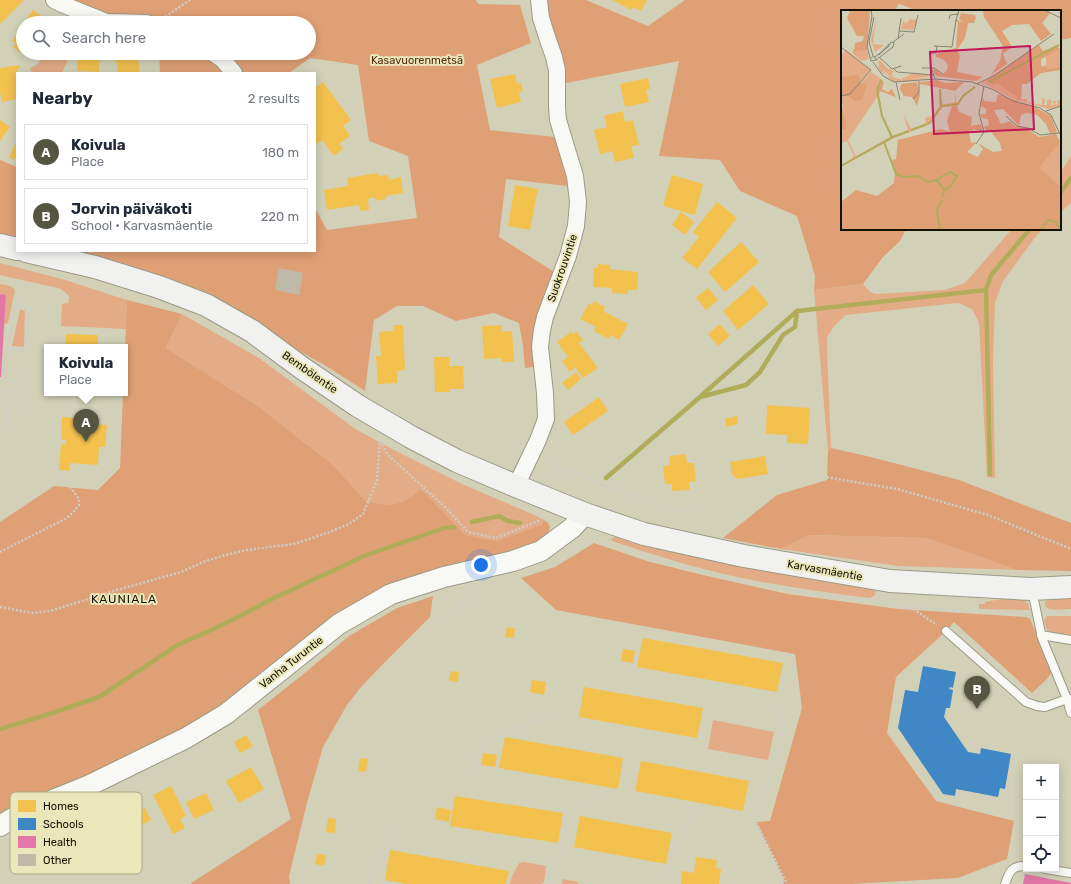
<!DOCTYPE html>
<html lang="en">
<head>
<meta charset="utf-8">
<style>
	body { margin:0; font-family:Rubik,sans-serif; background:#f2f2f3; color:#1f2937 }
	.controls { position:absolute; right:12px; bottom:12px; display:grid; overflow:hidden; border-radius:0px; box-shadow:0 2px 10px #0003 }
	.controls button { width:36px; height:36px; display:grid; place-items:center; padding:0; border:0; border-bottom:1px solid #e0e1e3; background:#fff; color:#1f2937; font:20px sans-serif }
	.you { position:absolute; left:481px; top:565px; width:14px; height:14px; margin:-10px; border:3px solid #fff; border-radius:50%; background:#1a73e8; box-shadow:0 0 0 6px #1a73e833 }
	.badge { display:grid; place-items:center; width:26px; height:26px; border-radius:50%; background:#565542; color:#fff; font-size:13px; font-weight:700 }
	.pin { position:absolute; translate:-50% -33px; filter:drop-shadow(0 1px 2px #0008) }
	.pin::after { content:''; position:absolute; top:21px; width:14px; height:12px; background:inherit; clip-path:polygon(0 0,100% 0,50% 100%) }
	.popup { position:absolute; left:44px; top:344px; width:84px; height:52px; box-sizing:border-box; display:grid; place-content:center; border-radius:0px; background:#fff; filter:drop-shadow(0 1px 3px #0005); font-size:13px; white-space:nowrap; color:#747a83 }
	.popup b { font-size:15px; color:#1f2937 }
	.popup::after { content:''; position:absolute; left:50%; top:100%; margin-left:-8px; border:8px solid transparent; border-top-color:#fff }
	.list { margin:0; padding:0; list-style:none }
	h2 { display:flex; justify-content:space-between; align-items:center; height:52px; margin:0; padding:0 16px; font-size:17px }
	h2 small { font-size:13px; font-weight:400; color:#747a83 }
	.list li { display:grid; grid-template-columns:26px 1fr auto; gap:12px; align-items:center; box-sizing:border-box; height:56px; margin:0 8px 8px; padding:0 8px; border:1px solid #e0e1e3; border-radius:0px }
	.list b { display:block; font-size:15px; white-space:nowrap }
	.list p { margin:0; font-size:13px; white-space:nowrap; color:#747a83 }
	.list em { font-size:13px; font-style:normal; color:#747a83 }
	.icon { flex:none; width:22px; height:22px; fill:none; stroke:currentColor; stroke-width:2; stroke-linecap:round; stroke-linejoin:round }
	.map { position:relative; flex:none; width:1071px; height:884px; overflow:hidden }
	.search { position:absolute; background:#fff; box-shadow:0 2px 10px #0003; left:16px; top:16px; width:300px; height:44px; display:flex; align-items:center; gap:10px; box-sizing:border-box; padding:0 14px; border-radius:22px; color:#747a83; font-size:15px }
	.panel { position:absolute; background:#fff; box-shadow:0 2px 10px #0003; left:16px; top:72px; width:300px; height:180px; border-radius:0px }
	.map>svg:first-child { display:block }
</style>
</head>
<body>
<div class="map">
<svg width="1071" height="884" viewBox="0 0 1071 884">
	<rect width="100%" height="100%" fill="#d2d1b8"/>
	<path fill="#e4ac86" d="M44,53H71L62,73H32L30,68L38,64Z
		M1071,156V203L1060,213V173Z
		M1012,229H1043L1037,235L1003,281L995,303L993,363L995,478L987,477L979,323L972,309L958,303L846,315L835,325L827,337V349L831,448L828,451L814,290L863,284L870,292L876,294L945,290L965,283Z
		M0,263L62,279L127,300L126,329L61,326L62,304L68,303L69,296L61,289L0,275Z
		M0,284C6,285 11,285 15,290L8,323L4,324L6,295L0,294Z
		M20,309L25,311L24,347L12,346Z
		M182,314L259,358L354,428L390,448L462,484L539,517L544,520L541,525L497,541L465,535L421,489L412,496L402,502L388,505L366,501L332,464L259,407L166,348Z
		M809,535L927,538L1017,570L898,566L781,549Z
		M618,536L876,587L875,595L872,597L869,598C831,593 794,588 757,581C707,572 660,557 612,541L611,540L612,538Z
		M1012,597L1023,598L1028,604L1030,610L979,609V604H985V602Z
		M1071,597V609C1063,609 1050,612 1045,606V602L1049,599Z
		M1047,616H1071V635L1052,633L1047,630L1044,621Z
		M713,720L774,732L768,760L708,749Z
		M524,862L546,866L544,882L542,884H510L512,876L519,863Z
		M563,879L579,882L578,884H562Z"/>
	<path fill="#dfa076" d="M71,0H476L478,4L520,5L531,43L477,65L490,130L555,137L564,165L568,186L506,179L499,237L556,273L535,344L534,367L525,368L523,346L519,323L494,313L456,321L423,306H397L374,320L365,391L326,366L170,278L61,251H315V208L327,230L417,218L408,156L369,141L358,65L310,58L289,73H241L221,53H309V23H174L149,19L111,14L86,8Z
		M544,0H586L648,26L685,0H1071V38L1060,40V11H918L899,4L894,11H842V229H906L900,241L883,257L863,284L814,290L815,276L808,252L797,216L740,191L720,160L659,156L679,61L566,83Z
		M159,53H205L227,73H160Z
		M0,160L17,167V241L0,237Z
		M127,300L182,314L166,348L259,407L332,464L366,501L388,505L402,502L412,496L421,489L465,535L497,541L541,525L544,520L548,523L550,527L549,531L546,536L538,541L526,548L429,573L265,676L177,736L0,816V522L54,486L98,490L120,468L123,393H125V352Z
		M831,448L871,457L959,480L1071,523V571L1017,570L927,538L809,535L781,549L723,538L777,495L827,480L828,451Z
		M594,543L647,561L703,575L788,594L898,609L1026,617L1030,619L1053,671L1046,680L1032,693L954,622L946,631L896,677L887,733L936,801L1014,821L1007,859L958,878L851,884H782L784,880L756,822L770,821L802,708L795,654L556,610L521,578L555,567Z
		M433,596L430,617L384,663L361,687L347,705L323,747L307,803L289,876L290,884H192L191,883L291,819L258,710L301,676L349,636L397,608Z"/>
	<path fill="#f2c14e" d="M0,0H22L23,1L0,24Z
		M612,0H647L641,11L633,7L631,10Z
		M33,10L51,23H24Z
		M23,25V53H26L24,55L13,47L16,43L12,41Z
		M78,53H100L99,72L77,71Z
		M115,53H137L140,73H118Z
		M20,65V68L17,69V99L2,102L0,92V68Z
		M515,74L517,84L521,83L523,91L519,92L521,102L497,108L490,79Z
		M648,78L650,89L646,90L649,102L625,107L620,84Z
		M323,82L351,120L343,126L350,136L339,144L343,149L334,156L322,140L316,144L315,143V88Z
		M623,111L625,122L633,120L639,145L631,146L634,158L615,162L612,151L600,154L594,130L607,127L604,116Z
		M0,120L10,127L0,141Z
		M17,140V156H16L14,160L9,157Z
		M378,173L379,176L388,175L389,180L401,177L403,193L386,196V199L375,201V197L368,199L369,210L360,211L359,205L327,210L324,190L348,186L347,178Z
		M672,175L703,184L695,215L663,206Z
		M515,185L538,189L530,230L508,226Z
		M717,202L737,218L697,269L682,258L699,237L693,232Z
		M681,212L694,222L685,235L672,225Z
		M741,242L759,262L725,292L708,272Z
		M598,264L610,265V269L638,272L637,290H628V294L612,293V288L593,287L594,268H598Z
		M753,285L769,304L738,330L723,311Z
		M708,288L718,300L706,310L696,298Z
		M594,301L605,307L603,311L628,324L619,340L611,335L609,339L594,331L596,327L580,319L589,303L592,305Z
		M720,324L730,336L718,346L708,334Z
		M393,325H403L405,370L397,371V383L378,384L376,356H381L379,332L394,331Z
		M502,325V332L512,331L514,362H502V358L484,359L482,326Z
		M576,331L583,340L579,343L598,368L583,378L575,367L570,372L562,361L568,357L557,342L571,332L573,334Z
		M66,334L98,335V347H65Z
		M434,357H449V366H463L464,389H450V392H435Z
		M576,372L581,379L568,390L562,383Z
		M599,397L608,411L573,435L564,422Z
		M767,405L810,408L808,444L787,443V435L766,434Z
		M737,416L738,424L726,427L725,419Z
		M62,417L90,419V424L107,425L105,447H99L98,465L70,463L69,471L59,470L61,444L66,445V440L61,439Z
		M686,454L687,463H694L696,481L689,482L690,490L672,491V484H665L663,466L670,465L669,456Z
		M765,456L768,474L738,479L732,475L730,462Z
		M507,627L515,628L514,638L505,637Z
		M643,638L783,663L777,692L637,667Z
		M623,649L635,651L633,663L621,661Z
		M451,671L459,672L458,682L449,681Z
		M532,680L546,682L544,695L530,692Z
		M584,687L703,708L697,738L579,717Z
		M246,735L253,746L240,753L234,742Z
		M505,737L623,758L618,789L499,768Z
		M483,753L497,755L495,767L481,765Z
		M360,758L368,759L366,772L358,771Z
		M641,761L749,781L743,811L635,791Z
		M251,767L264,789L239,803L226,781Z
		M171,786L186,816L180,819L185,828L173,834L153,795Z
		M206,793L214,810L194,819L186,802Z
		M455,796L563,813L558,843L450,826Z
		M437,807L451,810L449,822L435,819Z
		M145,808L151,820L140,826L134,814Z
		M580,816L672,833L666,864L574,847Z
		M328,818L336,819L335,833L326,832Z
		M121,825L126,839L112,844L108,834L114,833L112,828Z
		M49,829L51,836L38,841L35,834Z
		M68,839L74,855L53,862L48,846Z
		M390,850L509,871L506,884H406L385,880Z
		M317,854L326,855L324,866L315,864Z
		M696,857L717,860L716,868L721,869L719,884H681L682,871L694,873Z"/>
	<path fill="#3f88c5" d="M923,666L956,672L953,688L950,687L949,689L953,690L950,708H946L944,717L968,752L980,754L981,748L1011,754L1005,789L1000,788L998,797L956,789L955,796L943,794L898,728L905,690L918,692Z"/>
	<path fill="#e377a8" d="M0,294L6,295L1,377H0Z
		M1025,874L1071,883V884H1023Z"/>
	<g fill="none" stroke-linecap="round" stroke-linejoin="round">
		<path stroke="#b1ac5a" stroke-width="4.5" d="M1060,193L1071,178
			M702,395L797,311
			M990,474L986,290L991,275L1030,229
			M606,478L700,397L746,385L760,372L783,335L795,327L797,311L986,290
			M472,522L499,516L508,521L520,523
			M0,729L52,713L99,697L176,646L226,623L274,598L364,556L444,528L454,527"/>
	</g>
	<path fill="#bfbaa8" d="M279,268L303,273L299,295L275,290Z"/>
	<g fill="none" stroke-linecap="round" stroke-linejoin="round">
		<defs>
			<path id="service" d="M1032,590L1042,638L1067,699L1071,713
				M946,631L1026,702L1037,706L1045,707L1067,699H1071
				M1041,635L1071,640
				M1045,869L1071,873
				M1005,884C1009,872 1012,865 1026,866"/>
			<path id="minor" d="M54,0L62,4L106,22L147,23
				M213,53L223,60L234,73
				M516,486L538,440L546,419L545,393L540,347L542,330L545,317L568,256L576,226L578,202L575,176L558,120L557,107V70L554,57L548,40L541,18L539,0"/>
			<path id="tertiary" d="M0,826L21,813L90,785L186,738L226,714L339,624L391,594L444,577L513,561L541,551L572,528L585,514"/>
			<path id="secondary" d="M0,245L17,249
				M26,251L95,267L159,287L206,305L252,331L302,368L358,406L411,437L457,461L516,486L585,514L644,534L744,556L890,581L1031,589L1071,587"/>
		</defs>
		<use href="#service" stroke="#9b9a86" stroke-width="10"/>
		<use href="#minor" stroke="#9b9a86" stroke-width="18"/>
		<use href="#tertiary" stroke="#9b9a86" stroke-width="22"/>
		<use href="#secondary" stroke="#9b9a86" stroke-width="24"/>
		<path stroke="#cdcdc6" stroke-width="2.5" stroke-dasharray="2 2" stroke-linecap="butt" d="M162,19L190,0
			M16,305L20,284
			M5,370L25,371L24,404L22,407L18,409L4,408C4,393 4,376 6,361C8,342 13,324 16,305L29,309L27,350L8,349
			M5,379L13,380L15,381L16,392
			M4,391L24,392
			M7,428L8,408
			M381,441L383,447L388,455L445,507L468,532L496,538L538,521L540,518
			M544,461L556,467L553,482
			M556,467L676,512L690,507
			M819,476L897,489L988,515L1071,549
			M0,552L67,518L74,511L79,505V499L74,492L61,475L55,470L46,455
			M639,554L652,558L735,580L809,593L909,606L944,610L1025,613
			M568,555L595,537
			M0,607L33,613L50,611L117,590L181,572L203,562L225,555L247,550L294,544L327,533L349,524L363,514L377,480L380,439
			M910,607L937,625
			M1048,613L1071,612
			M438,619L454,611L479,588
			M776,705L783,714V728L756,822L787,884
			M476,775L480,750L502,734L555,714
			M560,857L565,819L568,813L601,796
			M668,877L674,843L696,812
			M369,884L372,868L395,824
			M550,884L548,878L555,857
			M782,884L784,881"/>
		<use href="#service" stroke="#f8f8f4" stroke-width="8"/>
		<use href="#minor" stroke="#f8f8f4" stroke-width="16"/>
		<use href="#tertiary" stroke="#f8f8f4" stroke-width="20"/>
		<use href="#secondary" stroke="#f1f1f0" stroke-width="22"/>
	</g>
	<g text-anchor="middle" stroke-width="4" stroke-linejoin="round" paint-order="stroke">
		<g font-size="11" fill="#572a14" stroke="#eae8ba">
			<text x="417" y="64">Kasavuorenmetsä</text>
		</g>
		<g font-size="11" fill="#141203" stroke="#eae8ba">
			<text transform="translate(562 268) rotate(-71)" y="4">Suokrouvintie</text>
			<text transform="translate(310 372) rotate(35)" y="4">Bembölentie</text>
			<text transform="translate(825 570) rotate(10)" y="4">Karvasmäentie</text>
			<text transform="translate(291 662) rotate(-38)" y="4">Vanha Turuntie</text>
		</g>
		<g font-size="12" letter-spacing="1" fill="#141203" stroke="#eae8ba">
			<text x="124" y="603">KAUNIALA</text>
		</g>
	</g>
	<g transform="translate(841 10)">
		<rect width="220" height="220" fill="#d2d1b8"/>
		<path d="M35,9L32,34L43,35L34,42L30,30ZM63,9L64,14L69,9L76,10L72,20L60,19ZM220,35V56L208,59L201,57L205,55V46L218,40ZM13,39L26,40L28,49L21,51L11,43ZM5,40L29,60L20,72L17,64L0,67V45ZM39,50L46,58L53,61L50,66L55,68L60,69L72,63L93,66L70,69L93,68L63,72L52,71L39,61L36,54L46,66L50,67L39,58L37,52ZM30,62L39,68L36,78L40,81L38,84L41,103L51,126L67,120L62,103L70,119L85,113L84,108L91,106L98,97V79L102,95L114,92V81L116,96L102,97L85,116L53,128L0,157L13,146L6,131L0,134V119L5,113L0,87L7,86L13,91L22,87L21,72ZM36,87L49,127L15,146L7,130ZM144,71L151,75L157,74L176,87L175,90L140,73ZM201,88L204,89L203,95H206V90H211L210,96L213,95L212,91H215L214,95L217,94L216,91L219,90L220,96L207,99L180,91V89H186V92L201,95ZM217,133L220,135V177L197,158Z" fill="#e4ac86" fill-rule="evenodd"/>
		<path d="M29,0L26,40L13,41L14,33L22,31L23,26H16L6,8L9,1ZM142,0H202L209,3L201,13L210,24L200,31L188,14L171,15L161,21L171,37L162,44L166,54L150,65L159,51L162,36L143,7ZM120,3L134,5L135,8L133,13H127L124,28L116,40L119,46L116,62L142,67L135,71L95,66L92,61L94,59L101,65L106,60L107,55L102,49L95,47V44L115,38L117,11L122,12L118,9ZM198,35L202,41L217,35L218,40L200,49V56L208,59L220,56V60L200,63L186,74H181L180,91L175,90L176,87L157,74L152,75L144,71ZM17,64L20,72L26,76L21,90L13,91L7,86L0,87V67ZM39,68L43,72L41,79L47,82L51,79L55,87L36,80ZM96,70L104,73L123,72L114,81L79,74V72ZM76,72L79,85L76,96L71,87L63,86L59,79L60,74ZM157,84L194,97L210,106L216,122L209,124L205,114L196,105L185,103L180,105L178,116L162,99L153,100L160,114L169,111L174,116L185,118L198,127L215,124L219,132L198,158L220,177V220H0V192L15,180L36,186L53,173L54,163L51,150L55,149L57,130L100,119L109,122L106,111L111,96H116L118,102L131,107L130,116L140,114L142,123L133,119L128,123L130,133L136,132L126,142L137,147L142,139L137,133L152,142L161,141L159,133L149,121H145L143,117L148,115L147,109L141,108L139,104H145V99L140,96L142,87L143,91L155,92ZM0,91L5,113V120L0,119Z" fill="#dfa076"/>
		<path fill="none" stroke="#b1ac5a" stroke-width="2" d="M40,70L36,80L41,106L51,127M148,72L218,35M99,79L100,96M100,96L117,94L122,86L134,77M70,120L89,113L100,97M43,132L55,164L63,167L77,166L87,172L95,170L103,179L102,187M0,156L52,127L68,121M95,170L109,162L116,166L109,177L104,179M99,220L96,200L101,190M199,220L207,210L215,212L219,220"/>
		<path fill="none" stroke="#868570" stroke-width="1" d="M203,0L220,8M108,9L109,5L118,4M117,11L115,10L118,0M58,21L73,22L77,5M57,29L60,8M52,32L63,24M93,36L111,37L115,10M0,37L30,60L9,84L0,86M89,43H95L96,36M38,45L48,34M32,46L28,32L33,7M34,47L47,37L50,32L53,33L52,37L35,50M38,47L51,59L60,56M30,48L33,46L35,50L30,51L26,36L31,6L30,0M32,52L42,66L53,72L94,69L131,72L153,80L172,91L199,98L210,105L220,126M89,53L94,69M81,58H93L102,64M53,59L56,62L93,65M55,72L59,90M136,74L154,65L213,24M72,89L78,82V71M205,101L220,96M165,106L176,116L187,118L199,125L218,123M135,134L143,122L138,103L143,76"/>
		<path fill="#c2185b" fill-opacity="0.15" stroke="#c2185b" stroke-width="2" d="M189,36L193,119L93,124L89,42Z"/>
		<rect width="220" height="220" fill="none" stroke="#141203" stroke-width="2"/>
	</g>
	<rect x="10" y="792" width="132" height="82" rx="6" fill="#eae8ba" stroke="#aaa883" stroke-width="1"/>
	<rect x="18" y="800" width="18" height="12" fill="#f2c14e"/>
	<rect x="18" y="818" width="18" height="12" fill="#3f88c5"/>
	<rect x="18" y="836" width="18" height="12" fill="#e377a8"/>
	<rect x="18" y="854" width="18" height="12" fill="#bfbaa8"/>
	<g font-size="11" fill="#141203">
		<text x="43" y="810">Homes</text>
		<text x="43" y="828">Schools</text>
		<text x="43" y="846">Health</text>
		<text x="43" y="864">Other</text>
	</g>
</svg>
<div class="controls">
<button>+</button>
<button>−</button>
<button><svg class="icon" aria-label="locate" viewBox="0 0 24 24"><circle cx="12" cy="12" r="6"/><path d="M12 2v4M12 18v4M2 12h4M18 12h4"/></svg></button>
</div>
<div class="you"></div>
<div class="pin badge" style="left:86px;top:442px">A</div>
<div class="popup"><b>Koivula</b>Place</div>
<div class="pin badge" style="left:977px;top:709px">B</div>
<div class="search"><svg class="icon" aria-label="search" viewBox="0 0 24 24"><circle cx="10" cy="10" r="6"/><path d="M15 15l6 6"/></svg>Search here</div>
<section class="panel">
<h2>Nearby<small>2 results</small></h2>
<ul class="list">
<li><span class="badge">A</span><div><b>Koivula</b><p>Place</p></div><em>180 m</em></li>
<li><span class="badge">B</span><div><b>Jorvin päiväkoti</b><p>School · Karvasmäentie</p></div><em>220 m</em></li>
</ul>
</section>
</div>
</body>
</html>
